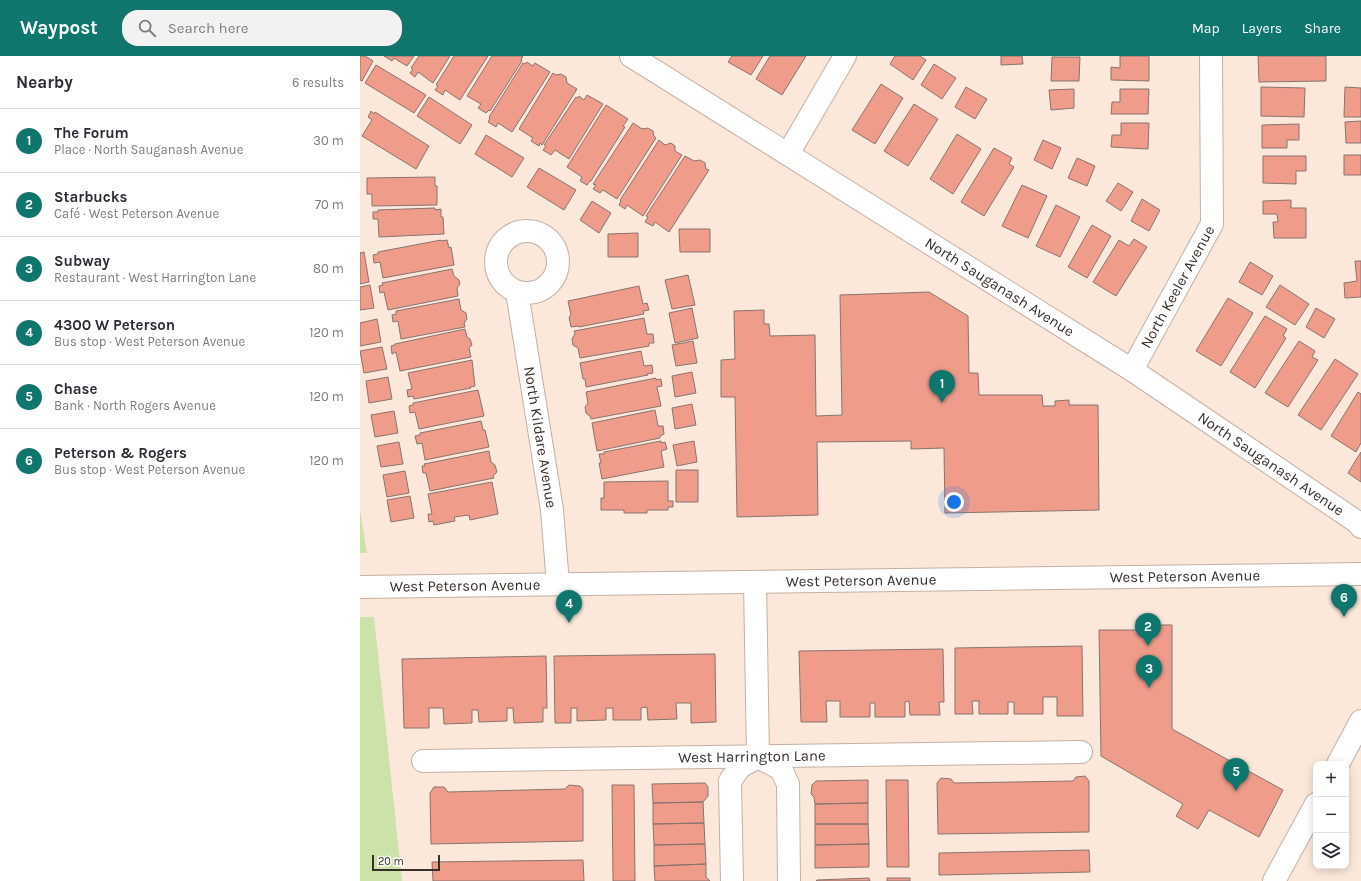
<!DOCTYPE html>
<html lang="en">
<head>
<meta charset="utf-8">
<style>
	body { margin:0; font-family:Karla,sans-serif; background:#f2f2f3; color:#2b2b33 }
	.controls { position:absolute; right:12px; bottom:12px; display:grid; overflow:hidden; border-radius:8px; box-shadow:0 2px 10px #0003 }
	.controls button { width:36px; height:36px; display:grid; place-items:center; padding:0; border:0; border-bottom:1px solid #e1e1e2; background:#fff; color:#2b2b33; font:20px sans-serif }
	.scale { position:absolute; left:12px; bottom:10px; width:68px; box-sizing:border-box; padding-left:4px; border:2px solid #372f2a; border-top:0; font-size:11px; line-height:14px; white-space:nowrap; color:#372f2a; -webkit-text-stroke:3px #fdf9f6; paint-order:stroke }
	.you { position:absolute; left:594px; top:446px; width:14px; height:14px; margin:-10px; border:3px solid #fff; border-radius:50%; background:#1a73e8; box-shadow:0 0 0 6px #1a73e833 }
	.badge { display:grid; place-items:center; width:26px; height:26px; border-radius:50%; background:#0f766e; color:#fff; font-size:13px; font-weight:700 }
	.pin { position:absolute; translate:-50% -33px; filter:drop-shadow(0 1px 2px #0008) }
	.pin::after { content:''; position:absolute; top:21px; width:14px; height:12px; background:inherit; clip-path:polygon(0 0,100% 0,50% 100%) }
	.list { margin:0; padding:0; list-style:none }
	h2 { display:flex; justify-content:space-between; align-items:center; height:52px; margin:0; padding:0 16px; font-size:17px }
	h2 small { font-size:13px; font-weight:400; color:#7c7c81 }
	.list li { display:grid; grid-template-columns:26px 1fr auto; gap:12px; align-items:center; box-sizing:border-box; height:64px; padding:0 16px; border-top:1px solid #e1e1e2 }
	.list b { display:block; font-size:15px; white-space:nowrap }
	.list p { margin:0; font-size:13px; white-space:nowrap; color:#7c7c81 }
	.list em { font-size:13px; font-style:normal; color:#7c7c81 }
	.icon { flex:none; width:22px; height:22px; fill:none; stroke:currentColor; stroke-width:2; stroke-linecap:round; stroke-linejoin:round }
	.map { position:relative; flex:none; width:1001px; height:825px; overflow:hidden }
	header { display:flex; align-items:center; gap:24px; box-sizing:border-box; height:56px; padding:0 20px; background:#0f766e; color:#fff }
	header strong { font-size:19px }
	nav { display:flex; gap:22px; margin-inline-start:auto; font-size:14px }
	.search { width:280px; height:36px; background:#f2f2f3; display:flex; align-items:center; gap:10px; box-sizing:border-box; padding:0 14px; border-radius:16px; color:#7c7c81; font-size:15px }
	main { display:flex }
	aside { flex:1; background:#fff }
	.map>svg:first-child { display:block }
</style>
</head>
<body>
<header>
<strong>Waypost</strong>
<div class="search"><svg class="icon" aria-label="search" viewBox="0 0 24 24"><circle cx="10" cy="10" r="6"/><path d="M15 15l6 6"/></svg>Search here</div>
<nav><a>Map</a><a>Layers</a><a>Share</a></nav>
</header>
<main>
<aside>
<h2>Nearby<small>6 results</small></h2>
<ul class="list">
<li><span class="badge">1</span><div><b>The Forum</b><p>Place · North Sauganash Avenue</p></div><em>30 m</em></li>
<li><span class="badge">2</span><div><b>Starbucks</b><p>Café · West Peterson Avenue</p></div><em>70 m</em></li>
<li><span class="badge">3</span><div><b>Subway</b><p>Restaurant · West Harrington Lane</p></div><em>80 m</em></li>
<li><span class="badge">4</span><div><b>4300 W Peterson</b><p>Bus stop · West Peterson Avenue</p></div><em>120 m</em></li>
<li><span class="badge">5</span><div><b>Chase</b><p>Bank · North Rogers Avenue</p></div><em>120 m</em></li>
<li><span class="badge">6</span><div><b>Peterson &amp; Rogers</b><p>Bus stop · West Peterson Avenue</p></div><em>120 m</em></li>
</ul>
</aside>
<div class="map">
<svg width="1001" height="825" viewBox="0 0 1001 825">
	<rect width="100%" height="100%" fill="#fce8db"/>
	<path fill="#cbe2a8" d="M0,454L7,497H0Z
		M0,561H14L42,825H0Z"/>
	<path fill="#ef9c8a" stroke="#88736e" d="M0,0H5L13,5L2,25L0,24Z
		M24,0H54L47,10L34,2L32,5Z
		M59,0H90L73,27L58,16L55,21L50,17L53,13L51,12Z
		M94,0H128L100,44L85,34L83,39L75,34L78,30L76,29Z
		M132,0H163L161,4L162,5L130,55L129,54L126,57L118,52L121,48L107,40Z
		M372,0H403L391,19L368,6Z
		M410,0H446L422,39L396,23Z
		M535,0H560L566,4L553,24L530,8Z
		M641,0H662L663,8L641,9Z
		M760,0H789V25L751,24V11L760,12Z
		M898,0H966V25L899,26Z
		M692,1H720L719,25H691Z
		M167,6L173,10L175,7L190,16L152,76L138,67L136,71L128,66L130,62L129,61L163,7L165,8Z
		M574,8L596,22L582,43L561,29Z
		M16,9L66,39L54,57L5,27Z
		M193,17L196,19L201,18L206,21L207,27L217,33L182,89L180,87L179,90L171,85L173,82L159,73Z
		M521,28L543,42L515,88L492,74Z
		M606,31L627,43L615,63L595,51Z
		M901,31L945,32L944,61L901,60Z
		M985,31L1001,32V61H984Z
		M714,33V52L691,54L689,34Z
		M760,33H789L788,58H751L752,46H760Z
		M227,39L243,48L209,103L195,94L191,99L183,94L186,90L184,89L216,41L218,42L219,40L224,44Z
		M69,41L112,69L100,88L57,60Z
		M554,48L578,63L548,110L524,95Z
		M246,49L268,63L263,70L265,71L231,125H230L227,129L220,125L222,121L207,111Z
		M11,55L14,58L15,56L69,90L56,113L2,80L12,64L8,61Z
		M1001,65V87H986L985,66Z
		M273,67L282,73L288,72L293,75L294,80L296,82L257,143L243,134L240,137L233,133L236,129L233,128Z
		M761,67H789L788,93L751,91L752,79H761Z
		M939,68V84H927V92H902V69Z
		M597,78L621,93L593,138L570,123Z
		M126,79L164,102L152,121L115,98Z
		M299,84L305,89L311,87L315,90V95L322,99L283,160L267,149L265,153L259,149L261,145L260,144Z
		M683,84L701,92L692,113L674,104Z
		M634,92L652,102L649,108L654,111L624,160L601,146Z
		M984,99H1001V119H984Z
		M325,100L334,105L340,104L345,107L346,113L349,114L309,176L295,166L293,170L285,166L288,161L286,160Z
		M903,100H946V115H936V128L903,127Z
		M717,102L735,110L727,130L708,122Z
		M179,112L216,134L204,154L167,131Z
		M75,121V130H77V149L12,150V138H7V122Z
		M758,127L773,136L761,155L746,145Z
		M662,129L687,140L668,182L642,170Z
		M782,143L800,154L789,175L771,165Z
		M931,144V152H946V182H914L913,166H918L917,158H903V145Z
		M232,145L251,157L239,177L220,164Z
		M696,149L720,161L700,201L676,190Z
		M75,152V154L81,153V161H83L84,178L19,181L18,163H13V156H18V154Z
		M732,169L751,180L727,222L708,211Z
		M319,173H350V196H320Z
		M278,177V201H248V178Z
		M774,183L787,191L756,240L733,226L759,184L769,190Z
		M81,184V185L87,184L89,192L91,191L94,209L23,222L20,206L14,207L13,199L18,198V196Z
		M4,196L9,226L0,228V197Z
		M995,205H1001V241L985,242L984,227L997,225Z
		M890,206L913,220L902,239L879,226Z
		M92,213L94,220L99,224L100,228L97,232L98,240L28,254L24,236L20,237L19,230L23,229L22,227Z
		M328,219L335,249L312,253L305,224Z
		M10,229L14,252L0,254V231Z
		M920,229L949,248L935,269L906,251Z
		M279,230L283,248L287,247L289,254L283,255L284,258L219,271V270L211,271L209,261L211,259L208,245Z
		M569,236L608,260L609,317H618L619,339H682L683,350H695V345L709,344V349H738L739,454L585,457L584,392L551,393V385L457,386L458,459L377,461L375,341H361V304L375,303L374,255L404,254V268H409L410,280L455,279L456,360L482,359L480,239Z
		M868,242L893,257L861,310L836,295Z
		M99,243L101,254L106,257L107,263L104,267L105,271L41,283L38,265L33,266L32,259L36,258V255Z
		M332,252L338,282L315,287L309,257Z
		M956,252L975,263L964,282L946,271Z
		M905,260L927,273L923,280L926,282L895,332L870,316Z
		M284,262L287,278H293L294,287H289V290L220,302L218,292L213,289L212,283L215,278L214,275Z
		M17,263L21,286L0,290V267Z
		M105,273L107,281L110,283L112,289L109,292L111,301L40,315L36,296L32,298L31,290L35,289V288Z
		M333,285L337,307L316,310L312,289Z
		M939,285L955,295L952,301L958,304L928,351L905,337Z
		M22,291L27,313L4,317L0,295Z
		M281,295L284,310L292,309L293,317L287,318L288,319L226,331L225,323H223L220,307Z
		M975,303L998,318L961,374L938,359Z
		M112,304L115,330L110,331L111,332L54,343L53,340L48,341L47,334L52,333L48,317Z
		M332,316L336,337L315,341L312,320Z
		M28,321L32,343L9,347L6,325Z
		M296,322V324L301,323L302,330L297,331L301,350L231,363L230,360L226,357L225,351L228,347L226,336Z
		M118,334L124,360L59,373L55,356L50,357L49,350L53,349V347Z
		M998,336L1001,338V387L996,396L971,380Z
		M332,348L336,369L315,373L312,352Z
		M295,354L298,370H303L304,378L300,380V382L237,395L232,367Z
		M34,355L38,377L15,381L11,359Z
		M121,365L123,374H125L129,391L65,404L62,387L57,388L55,380L60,379V377Z
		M301,385V387L305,386L307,393L301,395L304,411L242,423L239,407H241L239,398H244V396Z
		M334,385L337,406L317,410L313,389Z
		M39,386L43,408L21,411L17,390Z
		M129,395L131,406L135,409L137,416L133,420L134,422L70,435L66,417H63L62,410H65L64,408Z
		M1001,396V426L988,417Z
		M316,414H338V446H316Z
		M45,415L49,437L27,441L23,419Z
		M308,425V445H313V451H308V454H287V457H264V454H241V442H244V426Z
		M132,426L138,458L110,464L109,459L94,461L95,465L74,469L73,465L69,466L68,458H72L68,438Z
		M50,440L54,462L31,466L27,444Z
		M785,569H812V673L923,734L899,781L849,754L838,773L816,760L823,748L741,700L739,574H786Z
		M722,590L723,660H697V641H683V658H654V646H648V658H619V645H612L613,658H595V592Z
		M583,593L584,646H579L580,659H550L549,645L545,646V661H515V647H510V661H480V645H466L467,666H441L439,595Z
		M355,598L356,666L331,667V647H316L317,663L288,664L287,651L281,652V664H253V652H246V664L217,665V652H211V667H195L194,600Z
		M186,600L187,652H183V666L154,667L153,652H147V665L119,666L118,654H112V667L84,668L83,652H69V672H44L42,603Z
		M725,720L729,725V776L578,778L577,727L581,722L591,723L594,727L713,725L716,721Z
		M508,724V747L455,748L454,741L451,738L452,729L456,725Z
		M526,724H548L549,811H527Z
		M345,727L348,731V740L343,746L293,747L292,728Z
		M209,729L220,730L223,733V785L71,788L70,737L74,731H84L88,736L205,733Z
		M252,729H274L275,825H253Z
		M343,746L344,767L293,768V747Z
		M508,747V768H455V748Z
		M344,767L345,788L294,789L293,768Z
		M455,768H508L509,788L455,789Z
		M345,788L346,808L294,810V789Z
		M509,788V811L455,812V789Z
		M729,794L730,816L579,819V797Z
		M223,804L224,825H73L72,806Z
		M346,808V821L350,825H295L294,810Z
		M509,822L510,825H456L457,824Z
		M527,822H550V825H527Z"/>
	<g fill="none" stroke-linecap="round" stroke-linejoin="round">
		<defs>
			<g id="minor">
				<path id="s1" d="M271,0L772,314L997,466L1001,471"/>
				<path d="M428,98L485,0"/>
				<circle cx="167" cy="206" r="31"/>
				<path id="s2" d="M157,236L192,454L198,528"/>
				<path id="s3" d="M772,314L852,168L851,0"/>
				<path d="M395,526L398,701"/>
				<path d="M398,701L421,713L428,728L429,825"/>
				<path id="s4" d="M63,705L721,696"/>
				<path d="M978,708L1001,665"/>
				<path d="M372,825L370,725L380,711L398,701"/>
				<path d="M914,825L956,748"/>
			</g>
			<g id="major">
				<path id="s5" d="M0,531L1001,518"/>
			</g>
		</defs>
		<use href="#minor" stroke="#c3b0a3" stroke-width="24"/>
		<use href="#major" stroke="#c3b0a3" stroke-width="24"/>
		<use href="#minor" stroke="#fff" stroke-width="22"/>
		<use href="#major" stroke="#fff" stroke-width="22"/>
	</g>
	<g text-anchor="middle" stroke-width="3" stroke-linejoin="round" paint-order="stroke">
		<g font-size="15" fill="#372f2a" stroke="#fdf9f6">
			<text dy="5" stroke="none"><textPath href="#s1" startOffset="435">North Sauganash Avenue</textPath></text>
			<text dy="5" stroke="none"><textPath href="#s3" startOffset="95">North Keeler Avenue</textPath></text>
			<text dy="5" stroke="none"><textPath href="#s2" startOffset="147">North Kildare Avenue</textPath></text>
			<text dy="5" stroke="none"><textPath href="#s1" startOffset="759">North Sauganash Avenue</textPath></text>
			<text dy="5" stroke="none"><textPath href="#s5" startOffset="825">West Peterson Avenue</textPath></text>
			<text dy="5" stroke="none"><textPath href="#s5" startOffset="501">West Peterson Avenue</textPath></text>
			<text dy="5" stroke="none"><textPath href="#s5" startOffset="105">West Peterson Avenue</textPath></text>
			<text dy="5" stroke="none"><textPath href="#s4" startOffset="329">West Harrington Lane</textPath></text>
		</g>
	</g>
</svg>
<div class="controls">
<button>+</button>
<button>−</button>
<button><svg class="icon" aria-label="layers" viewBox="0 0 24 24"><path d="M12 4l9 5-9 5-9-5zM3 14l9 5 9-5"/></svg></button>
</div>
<div class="scale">20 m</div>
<div class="you"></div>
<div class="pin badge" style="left:582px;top:347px">1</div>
<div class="pin badge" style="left:788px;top:590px">2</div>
<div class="pin badge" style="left:789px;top:632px">3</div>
<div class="pin badge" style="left:209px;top:567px">4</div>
<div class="pin badge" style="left:876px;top:735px">5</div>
<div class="pin badge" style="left:984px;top:561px">6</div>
</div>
</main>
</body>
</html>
